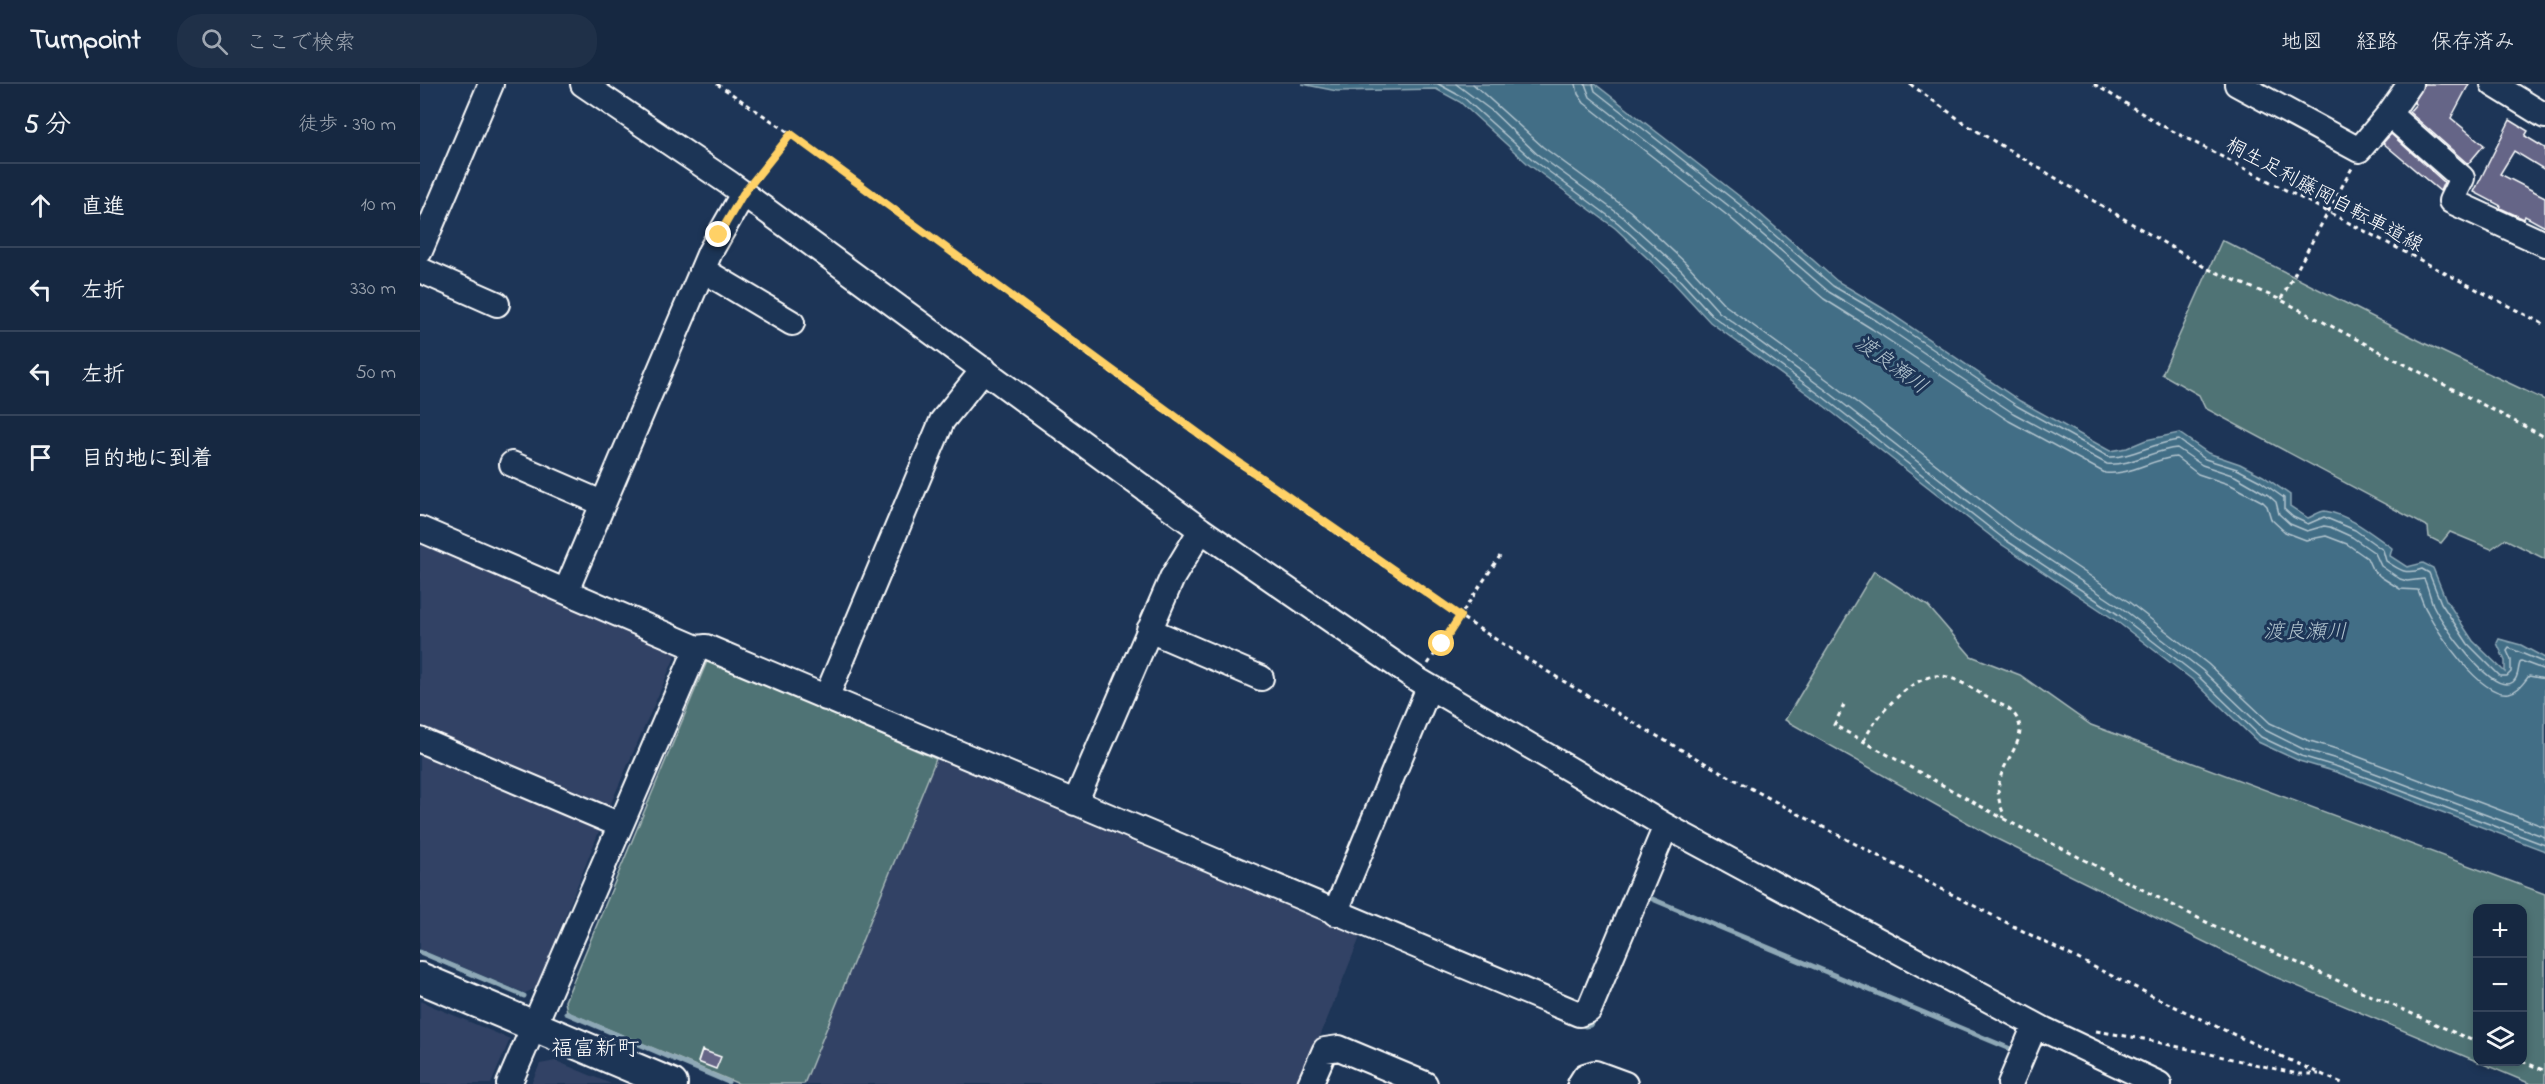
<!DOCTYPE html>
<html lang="ja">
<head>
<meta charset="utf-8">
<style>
	body { margin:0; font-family:"Indie Flower","Klee One",sans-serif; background:#1f3048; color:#f1f3f6 }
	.controls { position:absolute; right:18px; bottom:18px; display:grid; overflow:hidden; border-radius:12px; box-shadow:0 3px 9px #0003 }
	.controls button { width:54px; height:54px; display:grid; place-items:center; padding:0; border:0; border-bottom:2px solid #35445a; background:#162841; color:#f1f3f6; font:30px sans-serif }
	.stop { position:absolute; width:18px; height:18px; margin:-14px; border:4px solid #ffd166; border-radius:50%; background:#fff }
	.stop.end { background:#ffd166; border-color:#fff; box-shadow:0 2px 6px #0008 }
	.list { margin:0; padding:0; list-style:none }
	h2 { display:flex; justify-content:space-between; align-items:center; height:78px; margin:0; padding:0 24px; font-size:26px }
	h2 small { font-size:20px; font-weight:400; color:#9ea6b1 }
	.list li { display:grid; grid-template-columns:39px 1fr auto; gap:18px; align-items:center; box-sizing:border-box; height:84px; padding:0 24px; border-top:2px solid #35445a }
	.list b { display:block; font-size:22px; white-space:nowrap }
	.list em { font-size:20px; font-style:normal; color:#9ea6b1 }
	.icon { flex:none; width:33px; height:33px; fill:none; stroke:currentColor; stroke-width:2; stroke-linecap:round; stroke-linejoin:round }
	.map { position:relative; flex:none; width:2125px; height:1000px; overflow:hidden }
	header { display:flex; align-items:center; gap:36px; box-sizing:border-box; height:84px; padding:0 30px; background:#162841; border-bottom:2px solid #35445a }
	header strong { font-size:28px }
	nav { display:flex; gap:33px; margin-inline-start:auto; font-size:21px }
	.search { width:420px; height:54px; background:#1f3048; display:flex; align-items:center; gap:15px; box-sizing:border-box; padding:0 21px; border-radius:24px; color:#9ea6b1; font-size:22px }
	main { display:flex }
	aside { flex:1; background:#162841 }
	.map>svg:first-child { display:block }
</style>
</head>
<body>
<header>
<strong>Turnpoint</strong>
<div class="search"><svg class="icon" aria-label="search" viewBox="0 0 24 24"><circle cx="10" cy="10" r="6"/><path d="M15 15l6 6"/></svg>ここで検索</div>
<nav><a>地図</a><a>経路</a><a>保存済み</a></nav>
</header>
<main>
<aside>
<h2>5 分<small>徒歩 · 390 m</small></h2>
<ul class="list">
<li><svg class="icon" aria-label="ahead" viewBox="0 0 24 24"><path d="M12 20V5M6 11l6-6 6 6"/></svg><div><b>直進</b></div><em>10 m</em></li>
<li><svg class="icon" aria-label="left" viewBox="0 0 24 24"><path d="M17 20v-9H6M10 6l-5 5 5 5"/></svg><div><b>左折</b></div><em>330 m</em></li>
<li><svg class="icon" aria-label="left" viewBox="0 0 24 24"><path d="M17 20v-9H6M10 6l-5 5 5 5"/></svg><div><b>左折</b></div><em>50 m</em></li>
<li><svg class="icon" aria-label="arrive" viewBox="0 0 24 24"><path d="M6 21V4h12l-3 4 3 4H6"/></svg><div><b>目的地に到着</b></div></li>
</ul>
</aside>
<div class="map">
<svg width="2125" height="1000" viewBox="0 0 2125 1000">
	<rect width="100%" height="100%" fill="#1d3557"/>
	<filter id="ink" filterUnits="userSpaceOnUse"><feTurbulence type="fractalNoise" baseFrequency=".0167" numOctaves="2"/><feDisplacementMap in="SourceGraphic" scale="12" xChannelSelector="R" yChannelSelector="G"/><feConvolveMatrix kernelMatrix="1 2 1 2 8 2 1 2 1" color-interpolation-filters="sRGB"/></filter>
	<g filter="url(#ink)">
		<path fill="#334365" d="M0,455L258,566L184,735L116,904L105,909L0,865Z
			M516,675L940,853L881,1000H384Z
			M0,917L90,955L71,1000H0Z
			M136,977L191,1000H111L120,980Z"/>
		<path fill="#507374" stroke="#a8b9ba" stroke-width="1.5" fill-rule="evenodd" d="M1802,156L2006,260L2125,316V475L2085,455L2071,465L2030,448L2021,459L2009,453L2008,443L1785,324L1779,311L1742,290Z
			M1454,487L1508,522L1551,572L1600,591L1671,641L2125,810V1000H2111L1853,892L1573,753L1365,636ZM2058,824H2102V978H2058Z
			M288,575L516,675L384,1000H319L147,928L145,917Z"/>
		<path fill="#426e86" stroke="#8ea8b6" stroke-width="1.5" d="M882,0H1175L1323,115L1417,197L1464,225L1600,317L1690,367L1707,364L1726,356L1759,349L1788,369L1820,380L1843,392L1870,411V422L1888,434C1894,432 1899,427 1905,427C1930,431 1953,451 1972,464L1970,472L1987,483L2003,479L2013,484L2026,516L2053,557L2085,588V577L2077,559L2079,555L2101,561L2125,574V767L1916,688L1879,677L1838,658L1774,597L1695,536L1581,460L1399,318L1290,238L1252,197L1195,144L1108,80L1040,18L1016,5L917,7Z"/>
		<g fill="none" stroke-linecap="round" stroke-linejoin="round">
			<path stroke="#b3c5cf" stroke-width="1.5" d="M1018,0L1044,14L1112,75L1198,139L1256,192L1294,233L1403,313L1584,455L1699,531L1778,592L1841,653L1881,672L1918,683L2125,761
				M1036,0L1072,27L1117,70L1203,133L1262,187L1299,228L1407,307L1589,449L1703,525L1782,586L1845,646L1883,665L1920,676L2125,753
				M1053,0L1123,63L1210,127L1268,181L1305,221L1413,300L1594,441L1709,518L1788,580L1850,639L1887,656L1923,667L2125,743
				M1156,0L1158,10L1164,19L1308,132L1404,215L1452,245L1589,337L1685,389C1710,392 1731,375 1756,373L1778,390L1811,401L1843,418L1847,422L1851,435L1865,448L1886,456L1906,452L1927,460L1947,474L1952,485L1961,493L1980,505L1998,506C2001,513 2003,521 2007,527C2018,549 2061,614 2089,609C2099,607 2103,599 2109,592L2125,595
				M1165,0L1170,13L1314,126L1409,208L1457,237L1593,329L1687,380C1711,382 1733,366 1757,364L1782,381L1815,392L1848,411L1856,418L1859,430L1870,440L1887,447L1904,442L1910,443L1932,453L1955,469L1961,482L1980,495L1987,497L2004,495C2008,503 2010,513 2013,521C2021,538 2072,613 2093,598C2100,592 2097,583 2101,577L2125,586
				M1173,0L1175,7L1319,120L1413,202L1461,230L1597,322L1689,373C1710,374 1735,358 1759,356L1785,375L1817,385L1840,397L1864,414V425L1873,433L1888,440L1904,433L1935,446L1963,466L1966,477C1979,486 1986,491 2002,485L2009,489L2021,519L2048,560L2080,592H2087L2091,588V576L2087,567L2089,564L2125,579"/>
			<path stroke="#8ea8b6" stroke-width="5" d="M1223,816L1230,814L1593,966
				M0,868L104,912
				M146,929L308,998
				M1157,939L1165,942L1170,941L1175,933"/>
		</g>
		<path fill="#656587" stroke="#fff" stroke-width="1.5" d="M2004,0H2049L2031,34L2064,61L2048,80L1989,28L1996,20L1994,19Z
			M2090,36L2108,47L2105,52L2125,64V86L2094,67L2080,90L2125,113V143L2105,132L2104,135L2080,124L2081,122L2054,108Z
			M1971,50L2024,98L2020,107L1963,59Z
			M282,966L301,973L296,985L278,978Z"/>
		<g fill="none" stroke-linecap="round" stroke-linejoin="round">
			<defs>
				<path id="minor" d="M163,0L309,99L781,446L998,596L1246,742L1625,946L1739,1000
					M1817,0L1939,66L1969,30L1990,0
					M2073,0L2125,32
					M1969,30L2042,94L2031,117L2125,160
					M0,167L71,0
					M0,186L77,220
					M283,186L372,239
					M92,380L182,419
					M0,445L277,564
					M146,507L290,168L323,110
					M729,546L841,594
					M406,614L522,337L564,285
					M0,656L200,741
					M655,719L752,494L781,446
					M915,829L1005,613L1012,604
					M89,1000L277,564L286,563L1159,930L1169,926L1246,742
					M890,1000L905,966L919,964L1005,1000
					M1160,1000L1165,992L1175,989L1205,1000
					M1590,1000L1615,941"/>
				<path id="major" d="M0,894L252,1000"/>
			</defs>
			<use href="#minor" stroke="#fff" stroke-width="28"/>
			<use href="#major" stroke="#fff" stroke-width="34"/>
			<path stroke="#fff" stroke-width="3" stroke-dasharray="4.5 4.5" stroke-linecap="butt" d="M297,0L371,50C592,213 811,382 1041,533C1187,628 1340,711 1495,791C1636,865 1778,937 1924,1000
				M1490,0L1547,41L1786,184L1861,216L2125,353
				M1674,0L1741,41L2125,241
				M336,95L371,51
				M1861,215L1932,84
				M1008,580L1080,472
				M1424,621L1414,641L1582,734L1790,840L2058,959
				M1444,657C1454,633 1494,588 1522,592C1538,594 1554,606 1568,614C1579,620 1595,625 1599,639C1607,666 1563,688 1584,730L1582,734
				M1676,947L1724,955L1878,990H1899
				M2102,977L2125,987"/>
			<use href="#minor" stroke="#1d3557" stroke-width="24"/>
			<use href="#major" stroke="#1d3557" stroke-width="30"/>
		</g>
	</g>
	<g fill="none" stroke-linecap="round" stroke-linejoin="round" filter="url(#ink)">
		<path stroke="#ffd166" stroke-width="8" d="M299,151L323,110L371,50L804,368L1040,532L1022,560"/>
	</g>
	<g text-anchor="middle" stroke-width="6" stroke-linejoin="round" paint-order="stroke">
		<g font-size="20" fill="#fff" stroke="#1d3557">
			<text transform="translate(1905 110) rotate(28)" y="7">桐生足利藤岡自転車道線</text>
		</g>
		<g font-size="21" font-style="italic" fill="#b3c5cf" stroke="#1d3557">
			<text transform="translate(1472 280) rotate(36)" y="7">渡良瀬川</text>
			<text x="1885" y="554">渡良瀬川</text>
		</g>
		<g font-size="22" fill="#fff" stroke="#1d3557">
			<text x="175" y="971">福富新町</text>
		</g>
	</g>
</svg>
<div class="controls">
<button>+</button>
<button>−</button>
<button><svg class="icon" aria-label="layers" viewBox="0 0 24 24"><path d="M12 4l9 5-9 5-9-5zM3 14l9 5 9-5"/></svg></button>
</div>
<div class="stop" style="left:1022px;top:560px"></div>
<div class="stop end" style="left:299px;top:151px"></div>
</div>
</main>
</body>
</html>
